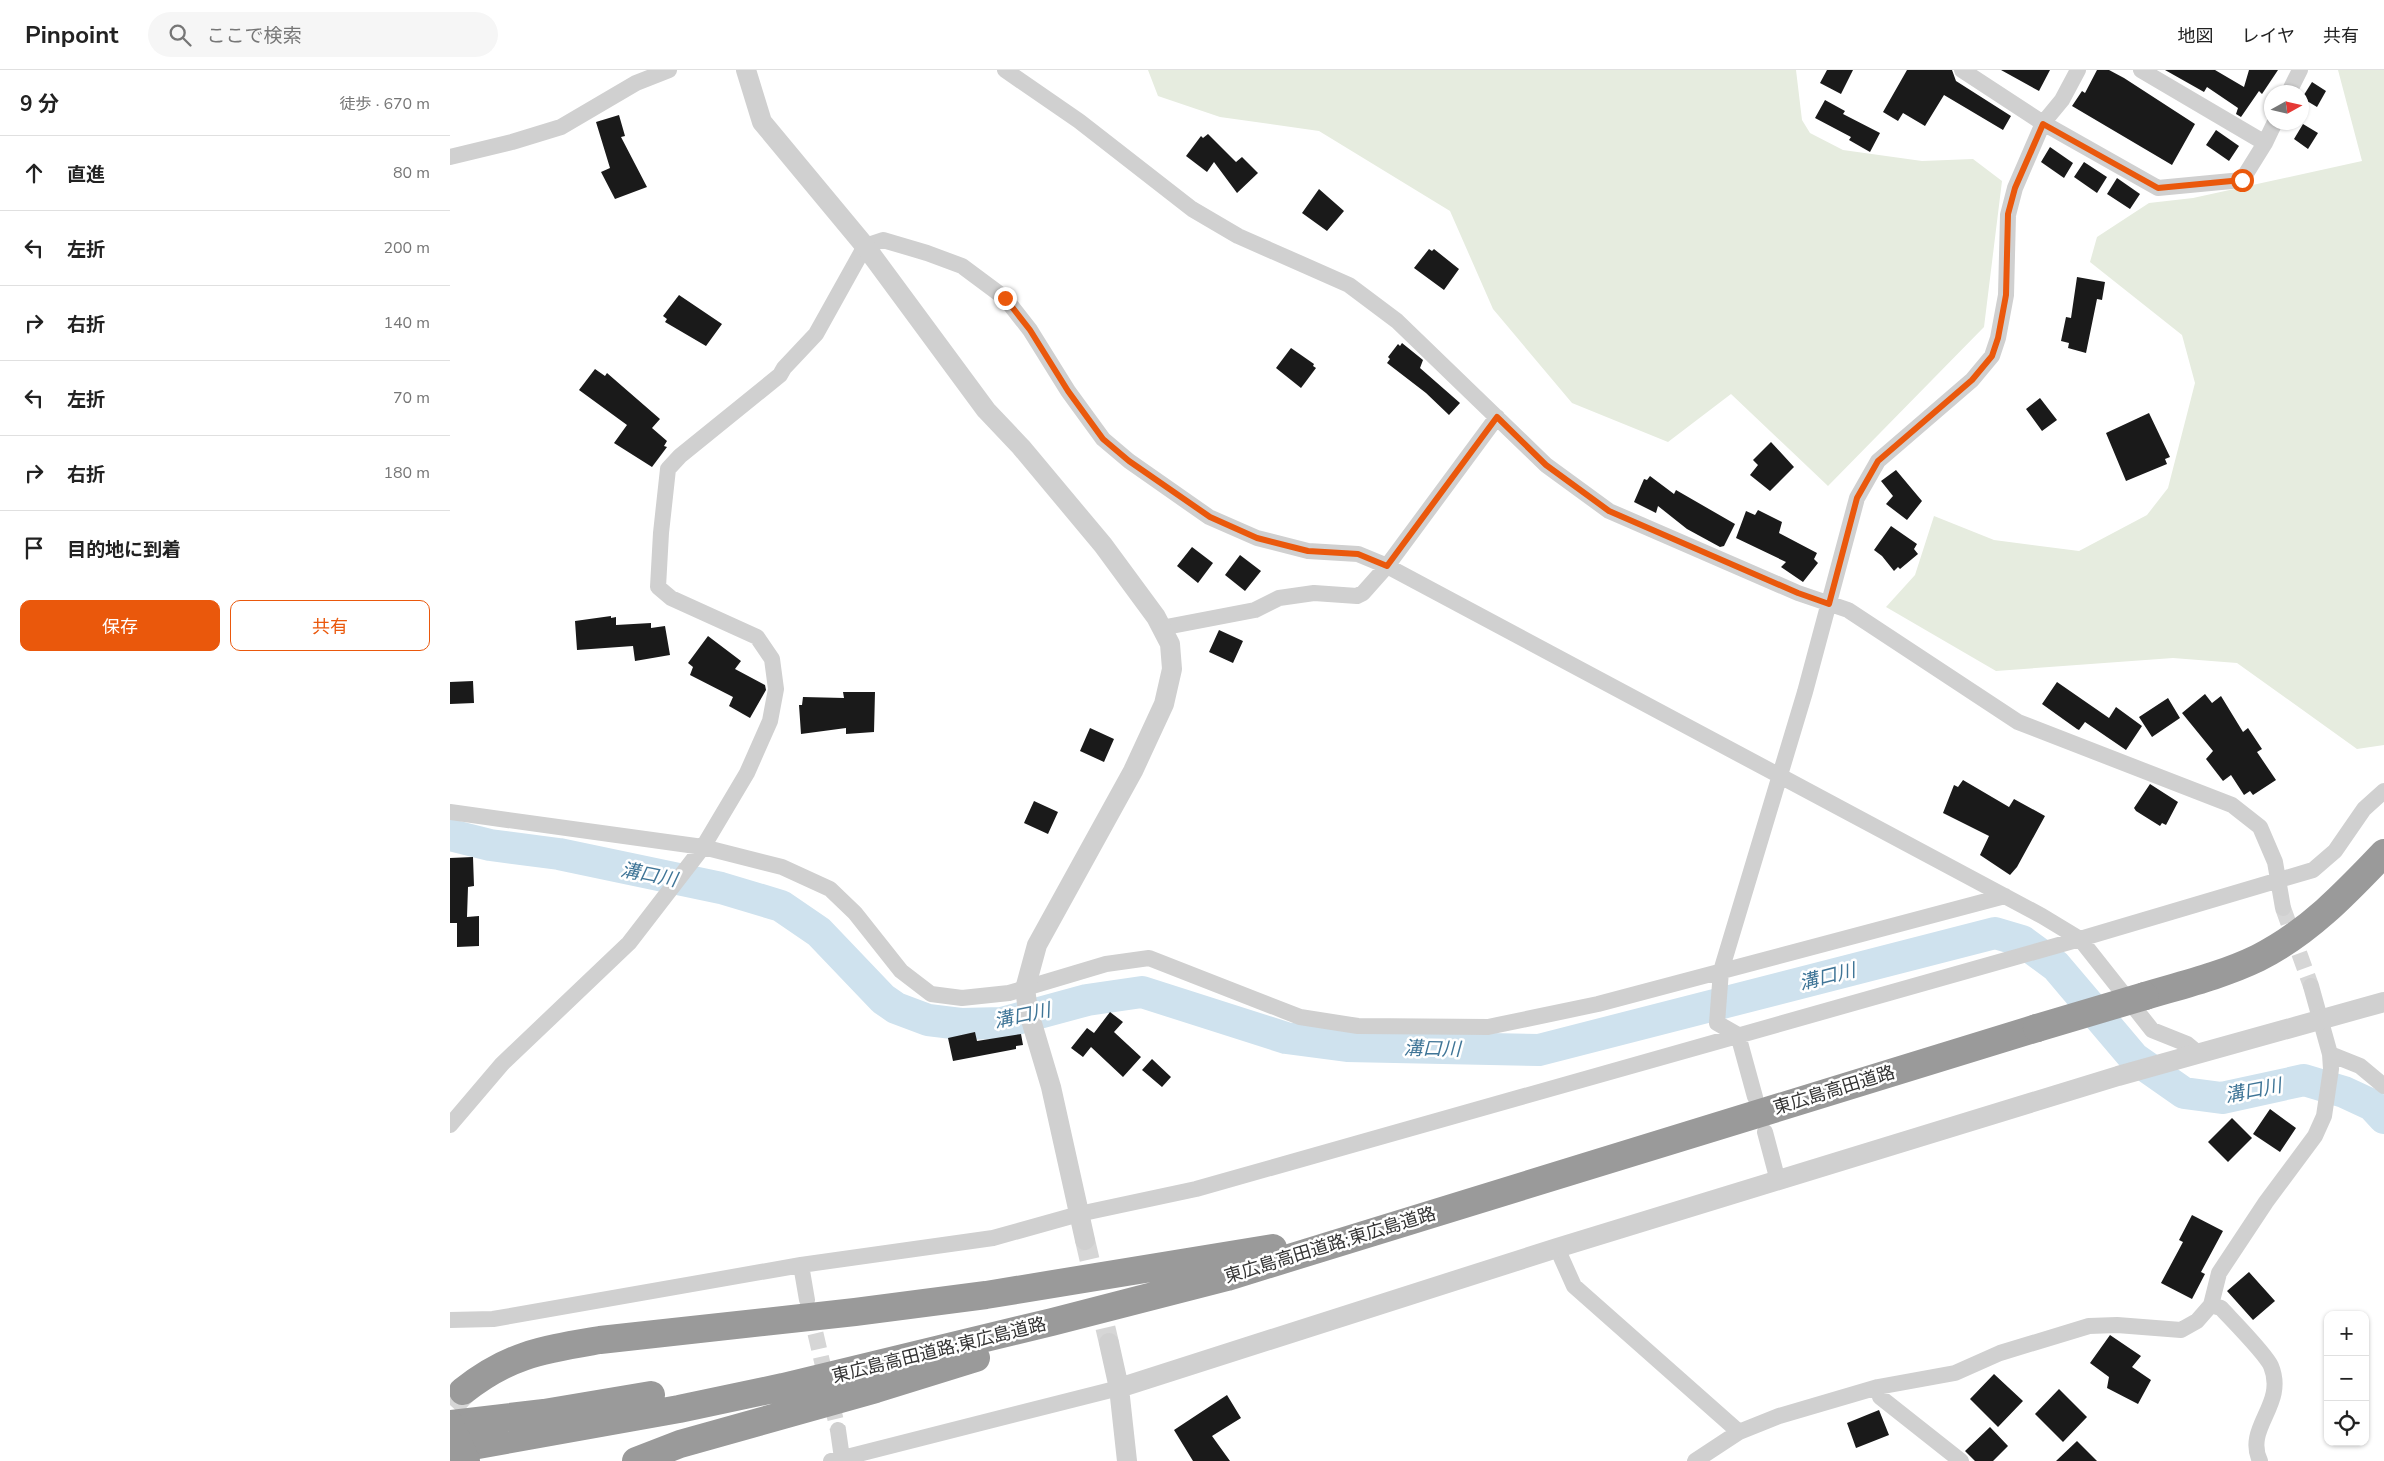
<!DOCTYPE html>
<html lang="ja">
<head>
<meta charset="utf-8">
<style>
	body { margin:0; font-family:"Nunito Sans","Noto Sans JP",sans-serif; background:#f6f6f6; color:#222 }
	.controls { position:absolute; right:15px; bottom:15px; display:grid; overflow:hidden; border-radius:10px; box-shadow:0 1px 4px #0004 }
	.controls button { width:45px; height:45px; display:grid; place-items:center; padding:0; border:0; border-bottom:1px solid #e0e0e0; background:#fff; color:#222; font:25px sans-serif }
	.compass { position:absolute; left:1814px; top:15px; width:45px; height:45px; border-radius:50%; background:#fff; box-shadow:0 1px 4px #0004; rotate:82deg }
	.stop { position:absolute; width:15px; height:15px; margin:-11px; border:4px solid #ea580c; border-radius:50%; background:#fff }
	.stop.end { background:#ea580c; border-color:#fff; box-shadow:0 1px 5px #0008 }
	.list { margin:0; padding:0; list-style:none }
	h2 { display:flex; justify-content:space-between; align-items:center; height:65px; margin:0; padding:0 20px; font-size:21px }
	h2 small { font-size:16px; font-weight:400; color:#767676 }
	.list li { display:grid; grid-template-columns:32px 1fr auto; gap:15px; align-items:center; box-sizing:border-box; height:75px; padding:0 20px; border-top:1px solid #e0e0e0 }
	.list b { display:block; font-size:19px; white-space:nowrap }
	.list em { font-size:16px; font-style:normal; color:#767676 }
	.actions { display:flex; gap:10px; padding:15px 20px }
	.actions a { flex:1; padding:11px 0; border:1px solid #ea580c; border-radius:10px; text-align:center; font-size:18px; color:#ea580c }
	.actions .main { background:#ea580c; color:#fff }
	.icon { flex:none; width:28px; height:28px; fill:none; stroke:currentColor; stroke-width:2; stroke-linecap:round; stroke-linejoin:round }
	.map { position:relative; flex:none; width:1934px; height:1391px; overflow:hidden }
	header { display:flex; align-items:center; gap:30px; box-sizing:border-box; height:70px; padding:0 25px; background:#fff; border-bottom:1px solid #e0e0e0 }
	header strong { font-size:24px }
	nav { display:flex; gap:28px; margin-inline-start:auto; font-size:18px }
	.search { width:350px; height:45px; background:#f6f6f6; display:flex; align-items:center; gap:12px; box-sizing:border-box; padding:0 18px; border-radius:28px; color:#767676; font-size:19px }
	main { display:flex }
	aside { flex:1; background:#fff }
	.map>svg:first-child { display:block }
</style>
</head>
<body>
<header>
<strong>Pinpoint</strong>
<div class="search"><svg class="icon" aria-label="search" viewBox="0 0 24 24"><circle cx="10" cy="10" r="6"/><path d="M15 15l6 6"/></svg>ここで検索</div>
<nav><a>地図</a><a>レイヤ</a><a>共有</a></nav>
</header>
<main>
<aside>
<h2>9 分<small>徒歩 · 670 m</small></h2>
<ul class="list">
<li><svg class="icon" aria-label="ahead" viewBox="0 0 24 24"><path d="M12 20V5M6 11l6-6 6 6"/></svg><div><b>直進</b></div><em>80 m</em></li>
<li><svg class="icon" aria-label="left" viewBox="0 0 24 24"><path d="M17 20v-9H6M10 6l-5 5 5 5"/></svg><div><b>左折</b></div><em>200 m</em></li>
<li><svg class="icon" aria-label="right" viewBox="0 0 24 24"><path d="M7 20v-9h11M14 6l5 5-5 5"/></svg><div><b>右折</b></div><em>140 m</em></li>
<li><svg class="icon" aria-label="left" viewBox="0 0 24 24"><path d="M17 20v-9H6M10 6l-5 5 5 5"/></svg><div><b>左折</b></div><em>70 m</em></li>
<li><svg class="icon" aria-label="right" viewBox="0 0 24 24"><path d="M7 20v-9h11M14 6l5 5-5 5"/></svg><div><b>右折</b></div><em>180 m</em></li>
<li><svg class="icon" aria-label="arrive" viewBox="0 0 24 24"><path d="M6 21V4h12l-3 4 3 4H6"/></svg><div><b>目的地に到着</b></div></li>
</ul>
<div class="actions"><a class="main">保存</a><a>共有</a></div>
</aside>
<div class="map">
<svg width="1934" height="1391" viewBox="0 0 1934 1391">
	<rect width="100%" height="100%" fill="#fff"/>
	<path fill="#e6ecdf" d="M698,0H1346L1352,50L1360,63L1393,80L1472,91L1523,89L1552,111L1534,257L1378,416L1281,324L1218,372L1122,333L1043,239L1000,141L869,61L770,47L708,26Z
		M1888,0H1934V675L1907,679L1787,593L1723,588L1546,601L1436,537L1465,505L1484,446L1544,470L1629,481L1697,445L1718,418L1745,313L1732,265L1640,192L1647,167L1699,133L1743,128L1912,91Z"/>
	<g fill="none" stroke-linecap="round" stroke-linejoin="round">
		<path stroke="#cfe2ee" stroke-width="32" d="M0,765L40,775L109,784L271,818L331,836L369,862L433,929L446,938L478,950L511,954L552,953L637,930L692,922L836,968L897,976L1089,980L1545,863L1572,871L1606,896L1684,988L1734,1023L1772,1028L1854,1010L1894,1022L1922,1035L1934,1048"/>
	</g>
	<path fill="#1a1a1a" d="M1377,0H1403L1391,24L1370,13Z
		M1457,0H1502L1506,11L1561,46L1553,60L1494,25L1475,56L1453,43L1448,51L1433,42Z
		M1551,0H1600L1589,21Z
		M1647,0H1659L1674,8L1745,54L1722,95L1622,36L1632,21L1635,23Z
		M1715,0H1765L1794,17L1799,0H1828L1812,24L1809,21L1791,47L1786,44L1788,38L1757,17L1754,22Z
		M1862,12L1876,21L1867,37L1852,28Z
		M1375,30L1395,41L1393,44L1430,63L1420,82L1399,70L1401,67L1365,48Z
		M169,45L175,66L171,67L197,117L165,129L151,102L160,98L146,52Z
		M1853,54L1868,63L1858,79L1844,69Z
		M1766,60L1789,76L1779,91L1756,75Z
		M758,64L786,92L792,87L808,103L787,123L764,92L757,102L736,86L751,66L753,68Z
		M1600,77L1623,93L1614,108L1591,92Z
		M1634,92L1657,107L1647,123L1624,107Z
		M1667,108L1690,124L1680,139L1657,124Z
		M869,119L894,141L877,161L852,143Z
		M979,179L982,181L984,179L1009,199L994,220L964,198Z
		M1627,207L1655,212L1652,230L1647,229L1636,283L1618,278L1619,273L1611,271L1616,247L1621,248Z
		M229,225L272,254L256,276L215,252L217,249L213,246Z
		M952,273L973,290L970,298L1010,333L999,345L976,323L937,293L940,289L938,287L948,274L950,276Z
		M841,278L864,294L863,296L866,298L851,318L826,298Z
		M145,299L155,306L157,303L210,349L202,358L217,371L214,376L217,377L202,397L164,373L177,355L129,320Z
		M1590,328L1607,350L1592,361L1576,339Z
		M1699,343L1720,387L1715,389L1717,394L1676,411L1656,363Z
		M1321,372L1344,397L1320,421L1300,405L1308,395L1303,390Z
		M1446,400L1472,431L1457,450L1436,434L1443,426L1431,411Z
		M1200,406L1224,424L1226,420L1285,454L1274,476L1270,477L1237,459L1208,436L1206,443L1184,432L1194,409L1197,410Z
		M1308,440L1332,452L1329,463L1367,483L1364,489L1368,493L1353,512L1331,497L1336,492L1286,468L1296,441L1305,445Z
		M1441,456L1467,474L1464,479L1468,484L1450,499L1448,497L1444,501L1432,486L1424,480Z
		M742,477L763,493L748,513L727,496Z
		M790,485L811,501L795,521L775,505Z
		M161,546V548L166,547V555L201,553V558L215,556L220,585L185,591L183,576L127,580L125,551Z
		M769,560L793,571L783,593L759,582Z
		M258,566L291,591L285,599L315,615L316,620L300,648L279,636L283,627L240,605L243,597L238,593Z
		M23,611L24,633L0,634V612Z
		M1607,612L1659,648L1666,637L1692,656L1676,680L1635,652L1629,660L1627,659L1592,634Z
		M393,622H425L424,662L396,664V658L351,664L349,635H352L353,627L394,628Z
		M1755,624L1762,633L1771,626L1793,662L1798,658L1812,679L1807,682L1826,710L1803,725L1800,721L1794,725L1781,705L1773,711L1756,689L1763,681L1732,643Z
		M1718,628L1730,648L1702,667L1689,647Z
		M640,658L664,669L654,692L630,681Z
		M1513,710L1559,737L1564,729L1595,746L1567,797L1560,805L1530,785L1539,766L1493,743L1504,715L1508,717Z
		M1700,714L1728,732L1716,755L1712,753L1710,756L1686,741L1684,738Z
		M584,731L608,742L598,764L574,753Z
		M23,787L24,816L18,817L17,847L29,846V876L7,877V853H0V788Z
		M660,942L673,952L664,962L691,987L673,1007L641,977L633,987L621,978L637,958L644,963Z
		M525,962L527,971L571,964L573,975L566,976V979L503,991L498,968Z
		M702,989L721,1007L712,1017L692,1000Z
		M1820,1039L1846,1058L1830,1082L1803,1064Z
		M1782,1048L1802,1068L1778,1092L1758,1072Z
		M1742,1145L1773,1161L1751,1202L1755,1204L1742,1229L1711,1213L1733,1172L1729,1170Z
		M1799,1202L1825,1231L1803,1250L1777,1221Z
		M1660,1265L1691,1286L1682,1297L1701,1310L1688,1334L1657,1318L1659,1307L1640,1293Z
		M1544,1304L1573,1331L1548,1357L1520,1329Z
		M1609,1319L1637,1347L1613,1372L1585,1344Z
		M777,1325L791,1348L762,1366L780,1391H743L724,1360Z
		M1429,1340L1439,1365L1406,1378L1397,1353Z
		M1540,1357L1558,1376L1543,1391H1525L1515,1381Z
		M1627,1371L1647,1391H1606Z"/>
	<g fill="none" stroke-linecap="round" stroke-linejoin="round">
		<path stroke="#d6d6d6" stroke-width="16" stroke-dasharray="16 8" stroke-linecap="butt" d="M1833,838L1861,916
			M360,1240L388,1360"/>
		<path stroke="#d6d6d6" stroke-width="20" stroke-dasharray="20 10" stroke-linecap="butt" d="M635,1170L659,1273"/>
		<path stroke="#d6d6d6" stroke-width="28" stroke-dasharray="28 14" stroke-linecap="butt" d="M0,1335L13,1321"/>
		<path stroke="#d0d0d0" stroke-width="16" d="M555,0L629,51L742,139L788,166L899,215L947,251L1096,395L1159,441L1348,523L1398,540L1568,652L1782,735L1810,757L1825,792L1833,838
			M1512,0L1593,53L1708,118L1792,110L1815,73L1825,52
			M1691,0L1815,73
			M1839,22L1850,0
			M0,87L62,72L111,57L186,13L219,0
			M711,558L805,540L829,528L864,523L907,526L913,523L937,496L1047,347
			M0,742L253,777L332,797L380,819L405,843L451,901L481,924L512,928L559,923L656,894L699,888L850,947L908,956L1038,957L1148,934L1555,826
			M1880,984L1910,996L1934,1016
			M1305,1027L1288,965L1267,953L1271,901L1355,622L1407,428L1428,391L1522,310L1542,286L1548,268L1556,225L1558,145L1565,118L1593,53L1612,30L1628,0
			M0,1055L52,994L179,873L253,777L297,703L320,651L326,619L322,589L307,567L221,528L208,517L211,463L218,399L230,386L330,305L334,298L366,264L415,176L433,170L477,183L512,196L555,228L580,260L618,321L653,369L679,391L759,447L807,468L858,481L908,484L937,496L1592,846L1630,869L1702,960L1737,974L1749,984
			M1315,1062L1328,1111
			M1107,1178L1124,1216L1289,1362
			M351,1195L357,1230
			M1761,1235L1771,1238C1782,1250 1816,1284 1821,1296C1837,1335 1794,1357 1810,1391
			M0,1250L43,1249L351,1195L543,1168L629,1144L746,1119L1630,869L1863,800L1885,781L1914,739L1934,721
			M1428,1317L1430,1327L1511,1391
			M388,1360L392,1388
			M381,1391L669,1318
			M1245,1391L1289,1362L1329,1346L1428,1317L1505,1303L1550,1283L1639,1256L1667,1255L1731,1260L1747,1251L1761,1235L1769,1203L1816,1132L1865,1066L1874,1046L1881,999L1880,984L1861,916"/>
		<path stroke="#d0d0d0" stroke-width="20" d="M296,0L312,52L415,176L536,340L571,377L653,475L706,547L720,574L722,599L714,634L683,701L587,875L575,919L578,940L601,1017L635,1170
			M659,1273L669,1318L677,1391
			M669,1318L1107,1178L1668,1006L1934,932"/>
		<path stroke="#9a9a9a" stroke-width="28" d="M1695,926C1732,915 1773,905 1808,888C1858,863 1896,823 1934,783
			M13,1321C60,1284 92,1280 150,1270L405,1242L536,1225L823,1178
			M0,1354L94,1343L201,1325
			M0,1380L229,1339L333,1317L602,1252L777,1207L1587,958
			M186,1391L230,1374L426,1319L526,1288"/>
		<path stroke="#9a9a9a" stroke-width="28" d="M1587,958L1695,926
			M0,1354L16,1391"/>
	</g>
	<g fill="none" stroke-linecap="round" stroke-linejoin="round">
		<path stroke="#ea580c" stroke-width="6" d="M555,228L580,260L618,321L653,369L679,391L760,447L807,468L858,481L908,484L937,496L1047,347L1096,395L1159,441L1348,523L1379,534L1407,428L1428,391L1522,310L1542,286L1548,268L1556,225L1558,144L1565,118L1593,54L1708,118L1792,110"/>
	</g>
	<g text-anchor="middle" stroke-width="5" stroke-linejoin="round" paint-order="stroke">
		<g font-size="18" fill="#333" stroke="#fff">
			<text transform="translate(1384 1020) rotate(-17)" y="6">東広島高田道路</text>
			<text transform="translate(880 1175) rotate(-17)" y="6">東広島高田道路;東広島道路</text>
			<text transform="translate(489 1280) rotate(-14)" y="6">東広島高田道路;東広島道路</text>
		</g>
		<g font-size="19" font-style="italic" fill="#3f7597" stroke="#fff">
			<text transform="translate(199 804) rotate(11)" y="7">溝口川</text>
			<text transform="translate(1377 906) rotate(-14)" y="7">溝口川</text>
			<text transform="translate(572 945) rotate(-12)" y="7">溝口川</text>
			<text transform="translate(982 978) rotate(1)" y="7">溝口川</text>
			<text transform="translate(1803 1020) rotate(-11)" y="7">溝口川</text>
		</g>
	</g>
</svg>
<div class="controls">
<button>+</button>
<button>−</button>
<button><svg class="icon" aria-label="locate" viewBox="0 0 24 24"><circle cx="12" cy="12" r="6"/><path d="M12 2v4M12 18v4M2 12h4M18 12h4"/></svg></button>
</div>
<svg class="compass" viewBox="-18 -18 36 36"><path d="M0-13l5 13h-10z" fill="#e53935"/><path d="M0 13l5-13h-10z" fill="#767676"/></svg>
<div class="stop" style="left:1792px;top:110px"></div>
<div class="stop end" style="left:555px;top:228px"></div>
</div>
</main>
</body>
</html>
